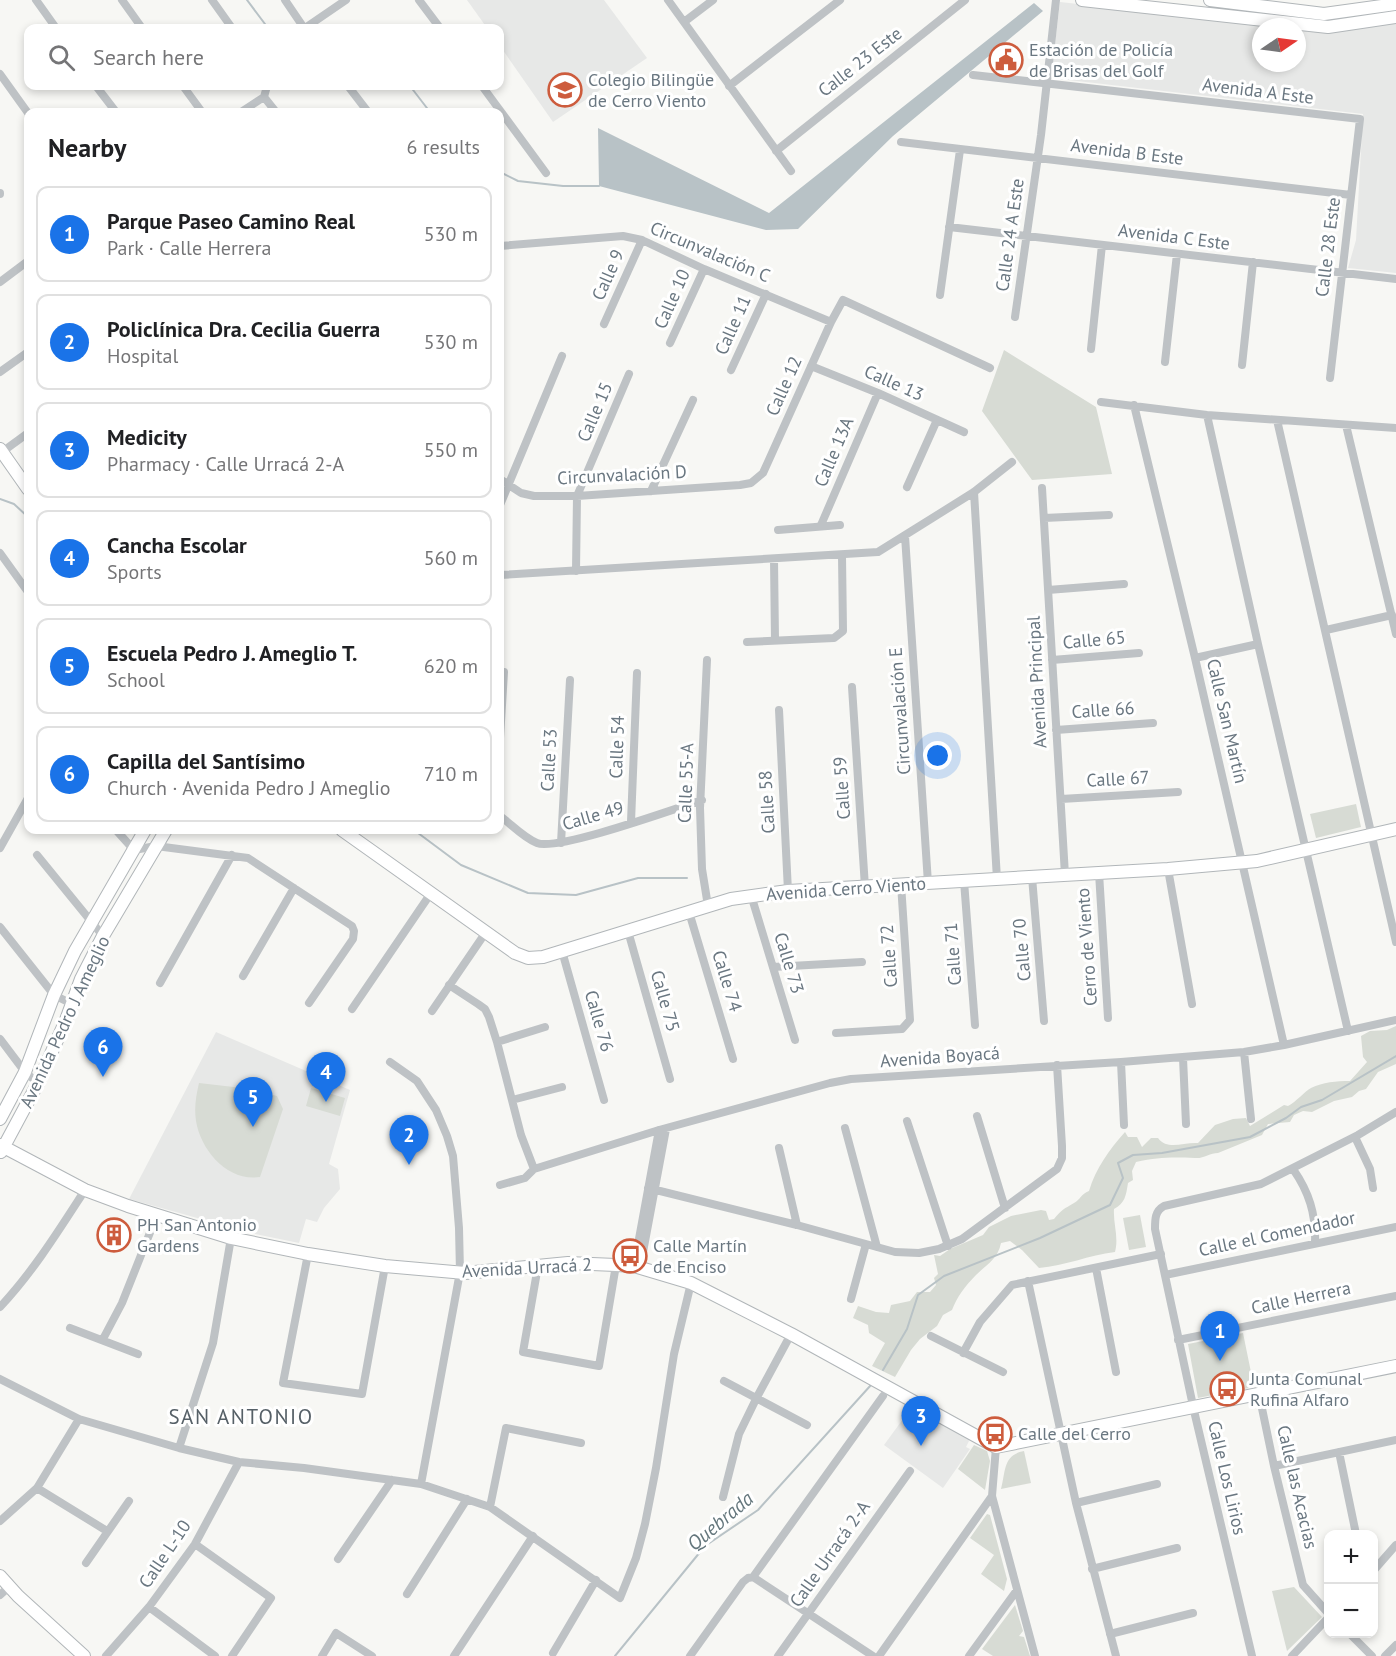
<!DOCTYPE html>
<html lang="en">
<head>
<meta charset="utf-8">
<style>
	body { margin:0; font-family:"PT Sans",sans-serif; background:#f2f2f2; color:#202124 }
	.controls { position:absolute; right:18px; bottom:18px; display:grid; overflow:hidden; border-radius:12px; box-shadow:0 3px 9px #0003 }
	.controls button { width:54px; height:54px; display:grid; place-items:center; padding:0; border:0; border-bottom:2px solid #e0e0e0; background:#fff; color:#202124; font:30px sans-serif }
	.compass { position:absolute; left:1252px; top:18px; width:54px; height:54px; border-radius:50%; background:#fff; box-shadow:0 3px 9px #0003; rotate:77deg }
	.you { position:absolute; left:938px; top:756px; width:21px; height:21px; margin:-15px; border:4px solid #fff; border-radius:50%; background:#1a73e8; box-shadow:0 0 0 9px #1a73e833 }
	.badge { display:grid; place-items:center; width:39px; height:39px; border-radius:50%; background:#1a73e8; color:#fff; font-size:20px; font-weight:700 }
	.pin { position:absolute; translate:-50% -50px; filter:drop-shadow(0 2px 3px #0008) }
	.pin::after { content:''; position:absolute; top:32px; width:21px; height:18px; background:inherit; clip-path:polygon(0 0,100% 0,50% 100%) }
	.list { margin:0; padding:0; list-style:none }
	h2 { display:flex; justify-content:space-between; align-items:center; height:78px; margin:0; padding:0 24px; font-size:26px }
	h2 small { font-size:20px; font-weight:400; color:#757577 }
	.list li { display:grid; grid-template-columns:39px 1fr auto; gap:18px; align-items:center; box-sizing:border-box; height:96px; margin:0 12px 12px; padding:0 12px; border:2px solid #e0e0e0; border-radius:12px }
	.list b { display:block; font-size:22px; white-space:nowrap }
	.list p { margin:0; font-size:20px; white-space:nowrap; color:#757577 }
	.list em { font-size:20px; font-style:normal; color:#757577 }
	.icon { flex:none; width:33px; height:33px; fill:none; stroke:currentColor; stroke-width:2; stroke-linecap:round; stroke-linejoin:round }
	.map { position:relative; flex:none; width:1396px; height:1656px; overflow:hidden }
	.search { position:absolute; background:#fff; box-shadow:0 3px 9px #0003; left:24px; top:24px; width:480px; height:66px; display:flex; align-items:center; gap:15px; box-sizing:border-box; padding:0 21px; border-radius:12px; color:#757577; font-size:22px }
	.panel { position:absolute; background:#fff; box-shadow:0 3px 9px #0003; left:24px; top:108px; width:480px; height:726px; border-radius:12px }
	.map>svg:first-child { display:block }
</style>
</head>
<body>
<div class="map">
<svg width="1396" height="1656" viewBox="0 0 1396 1656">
	<rect width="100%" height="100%" fill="#f7f7f4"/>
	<path fill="#e7e8e7" d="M467,0H604L647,58L553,122L500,46V28H487Z
		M1060,2L1285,27H1261V63H1297V28L1396,21V273L1348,268L1356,240L1363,114L1051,78Z
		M216,1032L350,1090L329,1164L338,1169L340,1189L324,1208L317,1222L306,1219L299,1243L251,1233L129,1199Z
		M915,1406L970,1439L966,1447L970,1449L943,1488L884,1445L911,1408L913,1410Z"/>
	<path fill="#d7dbd4" d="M1004,350L1096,407L1112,474L1032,480L982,411Z
		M1356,804L1361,827L1316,838L1310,814Z
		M1396,1026V1064L1378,1072L1366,1089L1359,1091L1352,1097L1334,1101L1312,1112L1303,1111L1294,1115L1290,1122L1268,1124L1262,1135L1218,1153C1210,1153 1203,1159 1195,1158C1172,1157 1159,1157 1136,1162L1132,1171L1133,1180L1128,1183C1126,1196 1125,1203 1114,1209C1113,1224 1119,1237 1115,1252C1089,1255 1065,1266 1039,1268L1022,1250L1010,1241L1001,1243C998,1259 987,1264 976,1275C965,1286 957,1297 952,1310L943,1315L937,1326L920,1339L911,1350L895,1377L872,1366L885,1343L869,1333L868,1325L853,1318L858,1306L876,1312L889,1313L891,1305L910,1301L917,1292H930L936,1285L934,1278L938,1274L934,1255L940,1256L950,1249L983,1235L989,1227L1011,1216L1041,1210L1046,1211L1049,1220L1054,1219C1062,1209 1064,1209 1074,1203C1080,1200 1081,1194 1089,1191C1096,1168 1109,1150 1125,1132L1128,1137H1137L1142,1147L1151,1138H1158C1168,1151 1183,1142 1198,1143L1215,1125L1233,1119L1246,1118L1250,1126L1284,1105L1288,1106C1296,1102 1305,1091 1311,1088C1323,1082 1336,1081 1350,1081L1367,1062L1363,1057L1361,1036L1370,1031L1387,1030Z
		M199,1083L251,1089L277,1096L283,1109L260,1177C228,1182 201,1151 196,1121C194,1108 196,1096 199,1083Z
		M311,1088L345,1098L340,1116L306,1106Z
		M1140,1215L1146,1247L1129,1250L1123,1218Z
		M1243,1333L1254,1387L1198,1398L1188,1344Z
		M974,1445L987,1451L990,1461L985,1490L958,1469Z
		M1024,1451L1031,1483L1001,1489C1006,1470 1003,1455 1024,1451Z
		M987,1514L990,1515L1007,1579L1004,1591L981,1574L994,1555L970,1538Z
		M1294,1587L1322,1617L1287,1651L1272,1591Z
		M1015,1605L1023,1631L1019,1636L1024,1637L1030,1656H993L982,1649Z"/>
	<path fill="#b8c2c6" d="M1034,3L1043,11L893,136L798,229L766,230L599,186L598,128L769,213Z"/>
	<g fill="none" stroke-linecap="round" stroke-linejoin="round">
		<path stroke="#b8c2c6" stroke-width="2" d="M247,0L268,28
			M410,86L430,112
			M500,172L518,181L563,186H599
			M0,499L14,504L28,517
			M414,830L461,865L528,893L576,895L638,878H687
			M883,1370L907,1329L918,1295L944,1276L1040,1238L1110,1205L1123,1178L1118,1163L1133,1155L1162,1153L1250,1137L1286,1118L1301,1107L1322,1100L1396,1056
			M615,1656L705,1546L758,1510L871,1385"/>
		<defs>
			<path id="secondary" d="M1082,0L1328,27L1396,17
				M1210,0L1324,14L1396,4
				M0,449L28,489
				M342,830L515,953L528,958L543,957L731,899L788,891L1168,869L1257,861L1396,829
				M0,1119L25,1072L54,995L75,951L145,830
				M0,1145L85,1190L128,1206L231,1238L308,1254L385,1266L465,1273L568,1263L616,1265L634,1266L691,1283L791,1334L996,1447L1396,1366
				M1,1152L38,1083L66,1020L81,979L103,936L166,830
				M0,1576L18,1596L84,1656"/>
		</defs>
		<use href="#secondary" stroke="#b1b6b9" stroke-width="14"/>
		<path stroke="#bec2c5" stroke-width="8" d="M36,0L56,28
			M122,0L142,28
			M212,0L232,28
			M285,0L304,28
			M419,0L440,28
			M668,0L791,171
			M684,22L713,0
			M305,28L346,0
			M0,74L28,113
			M973,75L1360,119L1330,378
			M96,86L116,112
			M183,86L202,112
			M348,86L368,112
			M482,86L546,173
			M729,86L840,0
			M264,97L276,112
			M264,97L267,86
			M241,112L264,97
			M901,142L1351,195
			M776,151L965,0
			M0,193V194
			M949,227L1396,279
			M500,246L623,236L642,240L704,269L831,322
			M0,282L28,261
			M940,295L960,150
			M1015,317L1041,135L1056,0
			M604,324L642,240
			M670,343L704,269
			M1091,349L1102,245
			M1165,362L1177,254
			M1242,365L1253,262
			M811,366L878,393L964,432
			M731,370L766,294
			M0,372L28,352
			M1101,402L1207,415L1396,428
			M1134,405L1195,658L1284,1045
			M1207,415L1258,644L1348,1031
			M1277,420L1396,942
			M1346,425L1396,634
			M2,452L28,433
			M500,479L521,493L534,496H577L740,485L751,483L763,473L831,322L843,300L990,368
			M907,487L937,420
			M1042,488L1065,875
			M651,491L693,400
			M974,492L997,879
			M500,505L562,356
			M1044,518L1109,515
			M821,525L878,393
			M778,530L840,525
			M905,536L928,883
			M0,553L28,592
			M774,559L775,640
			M576,571L577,496L629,374
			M500,575L878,552L974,492L1012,462
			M1048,590L1124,584
			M1326,630L1392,615
			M747,642L834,638L843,631L842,556
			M1195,658L1258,644
			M707,660L700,808L702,869L708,906
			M1052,660L1139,653
			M852,687L865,887
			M779,710L788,891
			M1056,730L1153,723
			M500,738L504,672
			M1061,799L1178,792
			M500,816C511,824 524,838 537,843C558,851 674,809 702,800
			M631,822L637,673
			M116,830L134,850L156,846L248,858L352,926L354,931L353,939L309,1003
			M561,843L570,680
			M0,848L28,798
			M37,855L103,936
			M1168,869L1192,1004
			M1099,873L1108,1018
			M1032,877L1044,1021
			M964,881L975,1025
			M751,895L795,1040
			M689,912L733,1059
			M0,927L54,995L72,1004
			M628,931L670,1079
			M562,951L604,1100
			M773,967L862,962
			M243,976L294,888
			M160,983L232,855
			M449,985L478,1004L485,1009L489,1017L497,1042L521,1135L534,1169
			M352,1009L431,893
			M432,1011L486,932
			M836,1033L902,1029L910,1020L901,884
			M0,1039L25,1072L38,1083
			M497,1042L545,1027
			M1244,1052L1251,1119
			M1183,1058L1186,1124
			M390,1062L417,1081L436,1110L447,1136L453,1156L459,1228L460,1272L421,1484
			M1121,1062L1124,1125
			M512,1100L562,1087
			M977,1116L1005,1208
			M907,1121L948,1246
			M845,1128L877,1247
			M1355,1137L1370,1169L1373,1188
			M779,1148L797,1225
			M1293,1169C1309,1192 1316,1214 1315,1242
			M500,1185L525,1178L534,1169L659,1130L830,1083L851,1079L1121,1062L1244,1052L1284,1045L1396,1020
			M648,1188L797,1225L895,1252L919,1253L939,1249L962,1239L1057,1169L1062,1158V1146L1057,1065
			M308,1254L283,1383L362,1394L385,1266
			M538,1266L523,1352L599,1366L616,1265
			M634,1266L659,1130
			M640,1268L666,1129
			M1096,1268L1116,1372
			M1165,1275L1396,1227
			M1028,1281L1076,1503L1116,1656
			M851,1299L866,1244
			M0,1307C33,1272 59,1230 85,1190
			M70,1328L138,1354
			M931,1336L1003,1372
			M103,1339L122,1303L157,1215
			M1178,1340L1396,1296
			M963,1353L980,1322L1012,1285L1161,1254
			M0,1379L79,1419L179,1448L239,1462L304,1468L421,1484L490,1507L620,1598L636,1558L645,1524L656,1468L674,1354L691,1283
			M724,1381L807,1425
			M1259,1394L1274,1466L1303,1585L1328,1613
			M996,1447L992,1496L1035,1656
			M179,1448L213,1343L231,1238
			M1339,1452L1356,1534
			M1274,1466L1396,1440
			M37,1488L107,1531
			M723,1497L739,1434L757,1397L791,1334
			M1076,1503L1157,1484
			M490,1507L506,1428L581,1443
			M0,1521L37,1488L79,1419
			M195,1544L271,1598L232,1656
			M338,1559L392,1480
			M86,1563L129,1501
			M1092,1569L1177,1548
			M1374,1570L1396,1545
			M753,1577L873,1656
			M407,1594L467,1499
			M0,1595L10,1586
			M149,1607L215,1656
			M1110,1634L1193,1613
			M1350,1634L1372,1656
			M553,1653L596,1580
			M106,1656L149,1607L195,1544L239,1462
			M322,1656L336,1633L372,1656
			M454,1656L533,1536
			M690,1656L743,1582L748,1578L753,1577L883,1396
			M778,1656L910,1471
			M879,1656L992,1496
			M969,1656L1017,1590
			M1252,1656L1195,1415L1155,1229C1155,1219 1155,1211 1164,1206L1261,1184L1358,1135L1396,1112
			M1292,1656L1328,1618
			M1385,1656L1396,1645"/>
		<use href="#secondary" stroke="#fff" stroke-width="12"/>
	</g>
	<defs>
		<symbol id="civic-ring" viewBox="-11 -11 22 22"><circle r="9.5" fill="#fff" stroke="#cd5c3d" stroke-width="1.5"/><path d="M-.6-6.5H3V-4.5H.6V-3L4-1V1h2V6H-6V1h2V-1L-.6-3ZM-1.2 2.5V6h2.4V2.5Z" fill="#cd5c3d"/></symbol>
		<symbol id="school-ring" viewBox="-11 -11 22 22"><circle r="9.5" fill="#fff" stroke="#cd5c3d" stroke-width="1.5"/><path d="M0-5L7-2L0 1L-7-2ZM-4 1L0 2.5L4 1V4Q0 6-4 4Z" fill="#cd5c3d"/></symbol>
		<symbol id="building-ring" viewBox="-11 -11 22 22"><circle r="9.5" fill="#fff" stroke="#cd5c3d" stroke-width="1.5"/><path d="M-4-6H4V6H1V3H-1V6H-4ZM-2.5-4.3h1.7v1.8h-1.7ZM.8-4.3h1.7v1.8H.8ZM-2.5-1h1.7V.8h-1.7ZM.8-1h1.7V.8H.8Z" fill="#cd5c3d"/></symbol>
		<symbol id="bus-ring" viewBox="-11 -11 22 22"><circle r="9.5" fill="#fff" stroke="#cd5c3d" stroke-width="1.5"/><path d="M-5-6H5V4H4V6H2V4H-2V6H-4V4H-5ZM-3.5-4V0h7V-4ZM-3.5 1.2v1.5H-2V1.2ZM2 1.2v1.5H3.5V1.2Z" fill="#cd5c3d"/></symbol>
	</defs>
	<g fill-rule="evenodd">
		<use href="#civic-ring" x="987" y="41" width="38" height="38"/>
		<use href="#school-ring" x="546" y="71" width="38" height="38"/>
		<use href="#building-ring" x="95" y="1216" width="38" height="38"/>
		<use href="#bus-ring" x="611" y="1237" width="38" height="38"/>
		<use href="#bus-ring" x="1208" y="1370" width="38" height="38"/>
		<use href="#bus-ring" x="976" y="1415" width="38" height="38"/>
	</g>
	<g text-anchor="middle" stroke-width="6" stroke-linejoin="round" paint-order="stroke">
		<g font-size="18" fill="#6a7781" stroke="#fff" text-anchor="start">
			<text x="1029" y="56">Estación de Policía<tspan x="1029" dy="21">de Brisas del Golf</tspan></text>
			<text x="588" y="86">Colegio Bilingüe<tspan x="588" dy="21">de Cerro Viento</tspan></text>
			<text x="137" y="1231">PH San Antonio<tspan x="137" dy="21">Gardens</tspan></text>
			<text x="653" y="1252">Calle Martín<tspan x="653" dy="21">de Enciso</tspan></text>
			<text x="1250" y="1385">Junta Comunal<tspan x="1250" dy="21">Rufina Alfaro</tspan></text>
			<text x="1018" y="1440">Calle del Cerro</text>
		</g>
		<g font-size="18" fill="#6a7781" stroke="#fff">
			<text transform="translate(860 62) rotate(-38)" y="6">Calle 23 Este</text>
			<text transform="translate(1258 91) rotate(7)" y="6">Avenida A Este</text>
			<text transform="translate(1127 152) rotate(7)" y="6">Avenida B Este</text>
			<text transform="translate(1010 235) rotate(-82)" y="6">Calle 24 A Este</text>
			<text transform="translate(1174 237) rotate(7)" y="6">Avenida C Este</text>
			<text transform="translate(1328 247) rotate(-83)" y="6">Calle 28 Este</text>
			<text transform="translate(710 252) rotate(23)" y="6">Circunvalación C</text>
			<text transform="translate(608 275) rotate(-66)" y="6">Calle 9</text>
			<text transform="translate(672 299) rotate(-66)" y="6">Calle 10</text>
			<text transform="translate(733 325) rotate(-66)" y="6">Calle 11</text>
			<text transform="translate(894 383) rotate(24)" y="6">Calle 13</text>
			<text transform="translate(784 386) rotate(-66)" y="6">Calle 12</text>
			<text transform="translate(595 412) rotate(-67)" y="6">Calle 15</text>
			<text transform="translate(834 452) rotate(-67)" y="6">Calle 13A</text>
			<text transform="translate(622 475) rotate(-3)" y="6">Circunvalación D</text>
			<text transform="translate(1094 640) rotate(-5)" y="6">Calle 65</text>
			<text transform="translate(1037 682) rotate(-93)" y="6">Avenida Principal</text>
			<text transform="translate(1103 710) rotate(-4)" y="6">Calle 66</text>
			<text transform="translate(900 711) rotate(-94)" y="6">Circunvalación E</text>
			<text transform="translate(1227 721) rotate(77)" y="6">Calle San Martín</text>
			<text transform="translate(617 747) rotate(-88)" y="6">Calle 54</text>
			<text transform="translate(549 760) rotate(-87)" y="6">Calle 53</text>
			<text transform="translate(1118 779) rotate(-3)" y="6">Calle 67</text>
			<text transform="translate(686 783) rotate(-88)" y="6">Calle 55-A</text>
			<text transform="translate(842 788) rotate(-94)" y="6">Calle 59</text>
			<text transform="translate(767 802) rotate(-93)" y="6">Calle 58</text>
			<text transform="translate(593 816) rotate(-16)" y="6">Calle 49</text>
			<text transform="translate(846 889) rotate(-4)" y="6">Avenida Cerro Viento</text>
			<text transform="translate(1087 947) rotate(-94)" y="6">Cerro de Viento</text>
			<text transform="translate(1022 950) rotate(-95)" y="6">Calle 70</text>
			<text transform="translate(953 954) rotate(-94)" y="6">Calle 71</text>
			<text transform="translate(889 956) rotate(-94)" y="6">Calle 72</text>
			<text transform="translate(789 963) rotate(73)" y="6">Calle 73</text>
			<text transform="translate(727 981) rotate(73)" y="6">Calle 74</text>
			<text transform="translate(665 1001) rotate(74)" y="6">Calle 75</text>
			<text transform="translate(599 1021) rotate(74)" y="6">Calle 76</text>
			<text transform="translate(65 1022) rotate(-65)" y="6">Avenida Pedro J Ameglio</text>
			<text transform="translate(940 1057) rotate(-4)" y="6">Avenida Boyacá</text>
			<text transform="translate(1277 1234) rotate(-12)" y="6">Calle el Comendador</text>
			<text transform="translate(527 1268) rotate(-3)" y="6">Avenida Urracá 2</text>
			<text transform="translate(1301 1298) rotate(-12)" y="6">Calle Herrera</text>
			<text transform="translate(1227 1478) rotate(77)" y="6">Calle Los Lirios</text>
			<text transform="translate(1297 1487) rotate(77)" y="6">Calle las Acacias</text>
			<text transform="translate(165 1554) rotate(-56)" y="6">Calle L-10</text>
			<text transform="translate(830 1554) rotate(-55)" y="6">Calle Urracá 2-A</text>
		</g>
		<g font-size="20" font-style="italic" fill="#65777d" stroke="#fff">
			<text transform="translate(720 1521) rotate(-40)" y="7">Quebrada</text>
		</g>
		<g font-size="21" letter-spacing="1.5" fill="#566067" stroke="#fff">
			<text x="241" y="1424">SAN ANTONIO</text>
		</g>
	</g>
</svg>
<div class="controls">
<button>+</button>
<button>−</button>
</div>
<svg class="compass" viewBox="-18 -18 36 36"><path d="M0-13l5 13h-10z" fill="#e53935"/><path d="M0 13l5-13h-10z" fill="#757577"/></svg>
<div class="you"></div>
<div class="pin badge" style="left:1220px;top:1361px">1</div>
<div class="pin badge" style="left:409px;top:1165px">2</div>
<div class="pin badge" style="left:921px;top:1446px">3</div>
<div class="pin badge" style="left:326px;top:1102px">4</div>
<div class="pin badge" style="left:253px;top:1127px">5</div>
<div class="pin badge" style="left:103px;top:1077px">6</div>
<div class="search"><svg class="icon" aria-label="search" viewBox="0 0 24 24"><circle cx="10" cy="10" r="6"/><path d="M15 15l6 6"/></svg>Search here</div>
<section class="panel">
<h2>Nearby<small>6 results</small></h2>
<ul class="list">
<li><span class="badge">1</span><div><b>Parque Paseo Camino Real</b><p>Park · Calle Herrera</p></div><em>530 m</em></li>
<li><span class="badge">2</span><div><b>Policlínica Dra. Cecilia Guerra</b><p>Hospital</p></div><em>530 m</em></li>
<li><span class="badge">3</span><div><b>Medicity</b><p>Pharmacy · Calle Urracá 2-A</p></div><em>550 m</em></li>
<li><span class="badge">4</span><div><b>Cancha Escolar</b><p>Sports</p></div><em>560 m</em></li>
<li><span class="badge">5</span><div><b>Escuela Pedro J. Ameglio T.</b><p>School</p></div><em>620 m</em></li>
<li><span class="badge">6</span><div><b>Capilla del Santísimo</b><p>Church · Avenida Pedro J Ameglio</p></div><em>710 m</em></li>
</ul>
</section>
</div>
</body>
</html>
